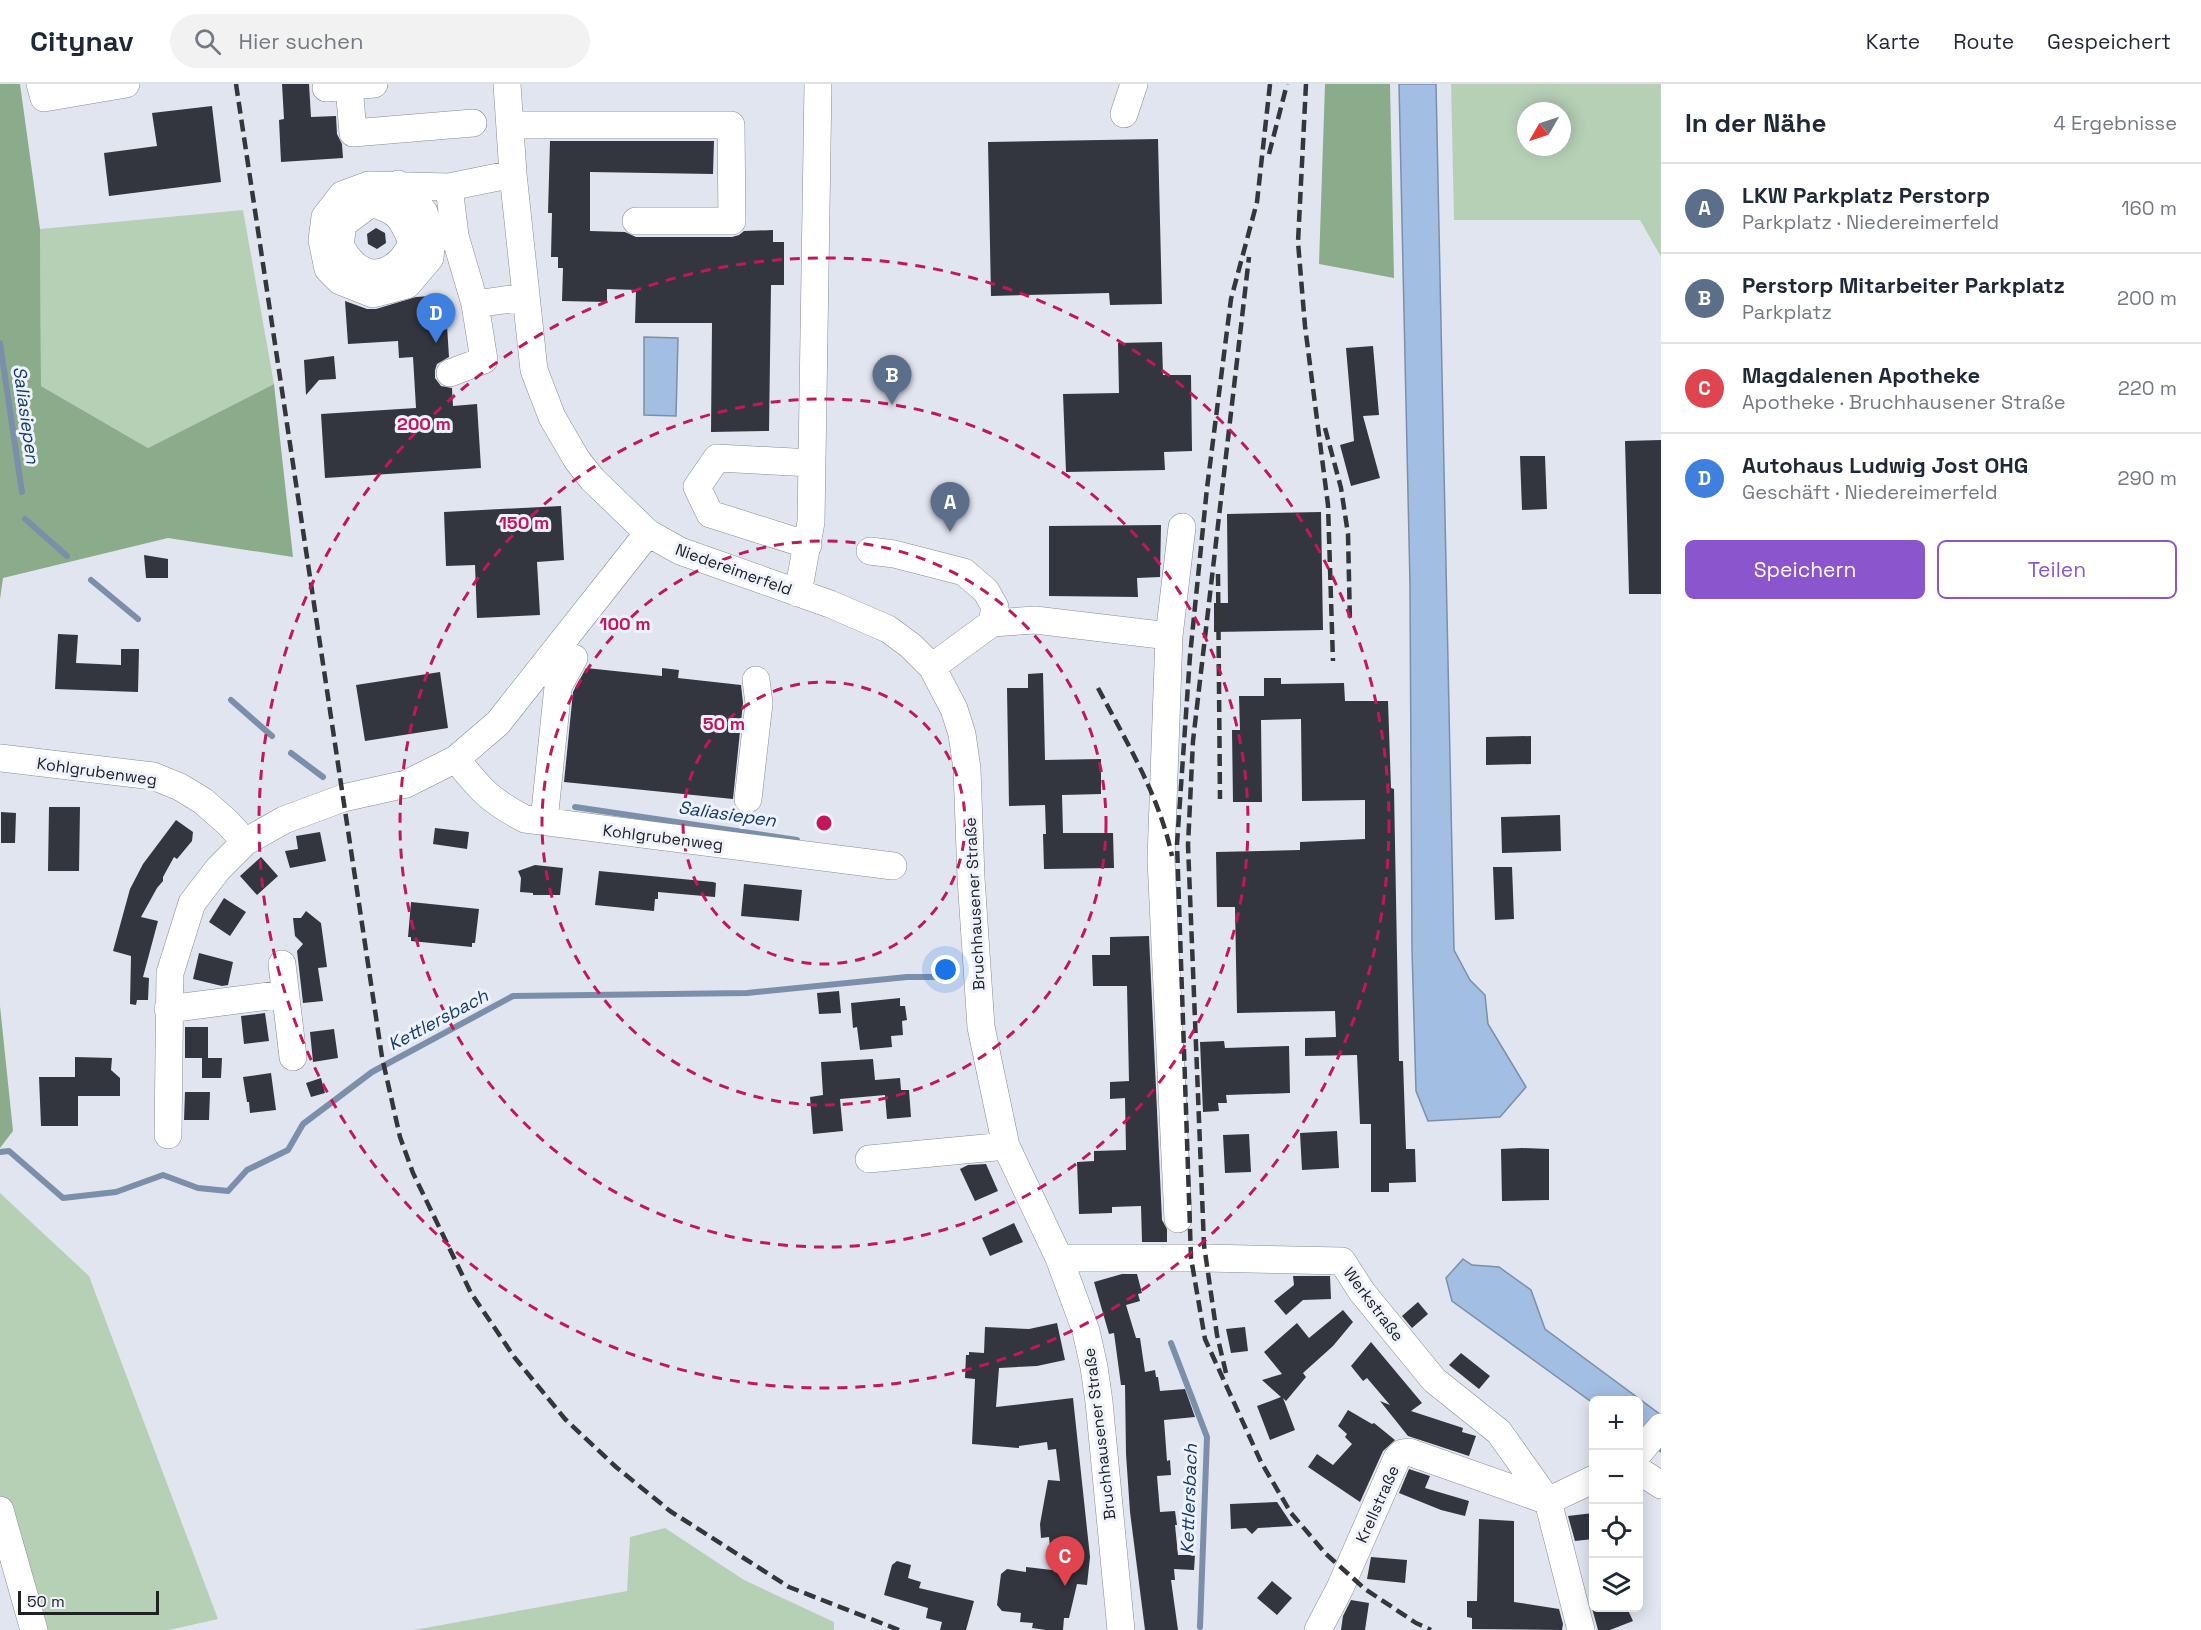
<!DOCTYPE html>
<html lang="de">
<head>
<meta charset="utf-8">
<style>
	body { margin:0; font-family:"Space Grotesk",sans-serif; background:#f2f2f3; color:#1f2937 }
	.controls { position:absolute; right:18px; bottom:18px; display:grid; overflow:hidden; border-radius:9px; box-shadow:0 3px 15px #0003 }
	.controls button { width:54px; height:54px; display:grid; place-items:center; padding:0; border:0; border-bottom:2px solid #e0e1e3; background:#fff; color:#1f2937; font:30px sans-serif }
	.compass { position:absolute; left:1517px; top:18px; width:54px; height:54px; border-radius:50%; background:#fff; box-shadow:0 3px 15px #0003; rotate:231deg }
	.scale { position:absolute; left:18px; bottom:15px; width:141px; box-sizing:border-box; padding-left:6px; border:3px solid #202124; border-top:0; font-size:16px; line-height:21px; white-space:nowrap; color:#202124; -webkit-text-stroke:4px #eef2fc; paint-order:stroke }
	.you { position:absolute; left:946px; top:886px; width:21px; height:21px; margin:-15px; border:4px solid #fff; border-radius:50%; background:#1a73e8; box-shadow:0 0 0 9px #1a73e833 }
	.badge { display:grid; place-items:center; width:39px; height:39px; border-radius:50%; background:#8a55cd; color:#fff; font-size:20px; font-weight:700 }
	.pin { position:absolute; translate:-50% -50px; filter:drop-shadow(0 2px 3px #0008) }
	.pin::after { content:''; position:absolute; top:32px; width:21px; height:18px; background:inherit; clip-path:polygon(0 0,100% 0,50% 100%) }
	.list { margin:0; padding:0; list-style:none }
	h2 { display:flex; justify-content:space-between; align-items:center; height:78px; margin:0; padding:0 24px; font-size:26px }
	h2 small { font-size:20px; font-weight:400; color:#747a83 }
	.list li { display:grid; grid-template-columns:39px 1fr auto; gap:18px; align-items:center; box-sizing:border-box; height:90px; padding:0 24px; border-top:2px solid #e0e1e3 }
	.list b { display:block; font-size:22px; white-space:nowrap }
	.list p { margin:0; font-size:20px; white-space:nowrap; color:#747a83 }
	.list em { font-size:20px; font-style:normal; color:#747a83 }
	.actions { display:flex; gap:12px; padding:18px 24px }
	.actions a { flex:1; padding:14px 0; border:2px solid #8a55cd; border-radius:9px; text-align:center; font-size:21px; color:#8a55cd }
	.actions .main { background:#8a55cd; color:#fff }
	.icon { flex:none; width:33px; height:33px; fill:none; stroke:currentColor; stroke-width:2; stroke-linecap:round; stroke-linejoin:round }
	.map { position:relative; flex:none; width:1661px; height:1546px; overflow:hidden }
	header { display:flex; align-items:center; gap:36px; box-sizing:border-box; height:84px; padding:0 30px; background:#fff; border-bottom:2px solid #e0e1e3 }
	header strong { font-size:28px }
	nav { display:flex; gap:33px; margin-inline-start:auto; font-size:21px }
	.search { width:420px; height:54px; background:#f2f2f3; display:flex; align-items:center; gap:15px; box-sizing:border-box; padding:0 21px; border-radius:33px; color:#747a83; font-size:22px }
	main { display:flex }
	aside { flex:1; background:#fff }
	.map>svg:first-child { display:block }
</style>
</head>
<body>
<header>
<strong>Citynav</strong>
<div class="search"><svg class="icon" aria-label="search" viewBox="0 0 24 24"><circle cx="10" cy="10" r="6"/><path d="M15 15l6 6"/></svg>Hier suchen</div>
<nav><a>Karte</a><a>Route</a><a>Gespeichert</a></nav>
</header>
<main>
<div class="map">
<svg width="1661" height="1546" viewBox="0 0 1661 1546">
	<rect width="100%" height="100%" fill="#e1e5ef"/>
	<path fill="#b6d0b6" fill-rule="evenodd" d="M1451,0H1661V173L1640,136H1454ZM1526,27H1562V63H1526Z
		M243,126L274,300L148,364L41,302L40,145Z
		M0,1109L89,1192L218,1535L169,1546H30L0,1454Z
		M665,1444L744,1496L834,1538V1546H414L627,1507L630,1453Z"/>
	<path fill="#8bac8a" d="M0,0H20L40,145L41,302L148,364L274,300L293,473L168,454L3,494L0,515Z
		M1325,0H1390L1394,194L1319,180Z
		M0,922L13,1047L0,1064Z"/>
	<path fill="#a2bee3" stroke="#7b8faa" stroke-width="1.5" d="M1399,0H1436L1454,866L1470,896L1485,911L1488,940L1526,1003L1500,1033L1428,1037L1416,1007L1412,866L1410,501Z
		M644,253L678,254L676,332L644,331Z
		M1463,1175L1472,1181L1499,1183L1531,1206L1545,1245L1661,1331V1368L1639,1352L1638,1316H1594L1593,1319L1452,1217L1446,1194Z"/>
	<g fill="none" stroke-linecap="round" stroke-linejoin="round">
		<path stroke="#7b8faa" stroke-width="6" d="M0,259L22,408
			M25,435L67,472
			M91,496L138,535
			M231,616L272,652
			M291,669L323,693
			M575,723L797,756
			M0,1068L9,1067L63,1114L116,1108L163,1091L198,1104L228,1107L247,1086L288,1066L303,1040L372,988L513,912L747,909L907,893H950
			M1171,1259L1207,1353L1200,1543"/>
	</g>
	<path fill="#33363e" d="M282,0H309L311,33L336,32L337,50L342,60L343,74L281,78L279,36L284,35Z
		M212,22L221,98L109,112L104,69L157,62L152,29Z
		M1158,55L1162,220L1110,221L1109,209L991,212L988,58Z
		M550,57H714L713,90L590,88V147L625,148L636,153H732L739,151L744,147L773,146V158H784V201H771L769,347L711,348L712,239H635L636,206L607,205V218L562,217L563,184H558V173H551L552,129H548Z
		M376,144L385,149L386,159L377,165L368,160L367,150Z
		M445,211L449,273L437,280L435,286V294L441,302L452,304L453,322L477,320L481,384L325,394L321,330L416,324L413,273L399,274L398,257L348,260L345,217L367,225H376L416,213Z
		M1162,258L1163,291H1191L1192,367L1164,368L1165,386L1066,388L1063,310L1119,309L1118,259Z
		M1373,262L1379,331L1363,332L1380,394L1351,402L1340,361L1354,357L1346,264Z
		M334,272L336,295L319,296L306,311L304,276Z
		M1661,356V510H1629L1625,357Z
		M1520,372H1545L1547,425L1522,426Z
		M561,422L564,476L537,478L540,531L477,534L475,481L446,482L444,428Z
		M1321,428L1323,546L1214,548V519H1228L1227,430Z
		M1161,441L1160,493L1137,494L1138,513L1049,512V442Z
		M144,471L168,475V494H146Z
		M58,550L78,551L76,579L121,581V565H139L138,608L55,605Z
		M586,584L662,592V584L679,586L678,594L741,601L743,619L733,715L564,698L573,608Z
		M440,588L448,644L365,657L356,601Z
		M1043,589L1045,676L1101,675V710L1062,711L1063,749H1113L1114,784L1044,785L1043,750H1046L1045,721L1009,722L1007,604H1028V590Z
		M1264,594H1281V600L1344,599L1345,617H1388L1391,704L1394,705L1399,977H1403L1406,1065H1415L1416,1098L1389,1099V1108H1371V1040H1360L1357,971L1305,972V954L1336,953L1335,927L1237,929L1235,823H1217L1216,768L1300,766V758L1365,755V716L1302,717L1301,635L1261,636L1262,718H1233L1232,646H1240L1239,612H1264Z
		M1531,652V680L1486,681V653Z
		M49,723H80L79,787H48Z
		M1,728L16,729L15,759H1Z
		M1560,731L1561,767L1502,769L1501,733Z
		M176,736L193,748L192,757L177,775L174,773L163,793V797L157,804L141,833L158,837L143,893L149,894L148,916H137L136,921L130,920L131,872L113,867L130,805L143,780Z
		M435,744L469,748L467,765L433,760Z
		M320,748L326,777L290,784L285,767L298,765L296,752Z
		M261,773L278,792L257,811L240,792Z
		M535,781L563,784L560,811H533V809L520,808L521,794L518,787Z
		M1493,783H1512L1514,835L1495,836Z
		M599,787L713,798L716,799L715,813L658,808V815H655L654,827L595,821Z
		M744,800L802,806L799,837L741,832Z
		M224,814L246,828L230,852L209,838Z
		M411,818L479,825L475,859H472V863L411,857V853H408Z
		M306,827L321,839L327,883L318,884L323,917L303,919L297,867L303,860L295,852L293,834H301Z
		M1149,852L1162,1136L1167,1145V1158H1142L1141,1122L1112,1123V1129L1079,1130L1077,1078L1094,1077V1067L1126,1066L1125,1014L1110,1015V998L1129,997L1127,902H1093L1092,871H1110V853Z
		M199,869L233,878L228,901L222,902L193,895Z
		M839,907L841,929L819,930L817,909Z
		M900,914V922H905L907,936L902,937L903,951L891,952L892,963L860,966L857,943L853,944L851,919Z
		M265,929L269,957L244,960L241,932Z
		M185,943H208V974H222L221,994H202V974H185Z
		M334,945L338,974L313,978L310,948Z
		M1224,957L1225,964L1289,962L1290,1009L1226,1011L1227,1019H1218L1219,1027L1203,1028L1200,958Z
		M75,973L112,974L111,986L120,994V1012H78V1042H41L39,993H75Z
		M873,975L875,996L900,994L901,1006H909L911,1033L887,1035L885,1011L840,1015L843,1047L813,1050L810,1013L823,1011L821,978Z
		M271,989L276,1026L250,1029L249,1018H247L243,993Z
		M321,994L325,1009L311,1013L306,999Z
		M185,1008H210L209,1036H184Z
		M1337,1047L1339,1084L1302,1086L1300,1049Z
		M1249,1050L1251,1088L1225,1089L1223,1051Z
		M1522,1064L1549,1065V1116L1502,1117L1501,1065Z
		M986,1080L998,1107L975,1117L960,1085L968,1081Z
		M1014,1139L1023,1158L990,1172L982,1154Z
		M1122,1190H1137L1142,1209L1138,1210L1140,1217L1126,1221L1136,1254H1140L1145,1288L1155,1286L1156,1293H1158L1160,1307L1185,1305L1195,1333L1164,1336L1167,1377L1170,1376L1171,1391L1157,1392L1160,1428L1175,1427L1177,1441H1175L1178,1471H1195L1194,1486L1174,1485L1175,1496H1171L1178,1546H1145L1130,1428L1126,1370L1125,1301H1121L1114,1249L1109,1250L1094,1198Z
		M1293,1192H1330L1331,1215L1303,1216L1286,1231L1274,1217L1294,1201Z
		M1418,1218L1428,1230L1412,1244L1402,1232Z
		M1343,1226L1353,1238L1333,1262L1303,1289L1306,1293L1286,1317L1283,1314L1295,1346L1270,1356L1257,1322L1281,1313L1262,1296L1282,1290L1264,1268L1297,1239L1309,1254Z
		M1057,1239L1065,1276L1037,1282L999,1284L996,1323L1073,1314L1090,1473L1087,1501L1077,1500L1069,1534H1064L1063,1546H1046L1032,1544L1033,1539L1020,1538L1021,1529L1002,1527L997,1521L1001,1490L1007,1485L1026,1488V1483L1052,1486L1049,1453L1041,1454L1040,1440L1048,1396L1060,1397L1056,1365L1048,1366L1047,1358L1019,1362V1364L972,1360L975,1295L965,1294L966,1271H969V1268L984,1269L985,1243L1029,1245Z
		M1245,1243L1248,1267L1231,1269L1226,1245Z
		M1371,1258L1422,1319L1411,1327L1463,1344L1462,1348L1476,1352L1469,1372L1408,1352L1380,1317L1390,1321L1367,1294L1363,1297L1351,1282Z
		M1461,1269L1490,1292L1479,1305L1449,1281Z
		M1348,1326L1372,1340L1374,1339L1395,1356L1383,1367L1360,1418L1308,1383L1317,1370L1333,1381L1352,1360L1345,1353L1347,1350L1338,1342Z
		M1409,1385L1430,1392L1425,1404L1469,1417L1465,1432L1441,1426L1399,1409Z
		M1277,1418L1293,1442L1258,1444L1252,1450L1246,1444L1231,1445L1230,1420Z
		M1593,1429V1455L1575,1457L1568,1432Z
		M1479,1435L1514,1437V1518L1559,1525L1563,1540L1562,1546L1472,1545V1534L1467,1533V1517H1477Z
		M1371,1473L1407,1476L1405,1499L1367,1495Z
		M897,1477L911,1481L908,1494L921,1498L919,1504L974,1517L966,1546H940L942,1538L926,1534L928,1524L884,1511L892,1481Z
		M1272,1497L1292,1514L1277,1531L1257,1514Z
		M1351,1516L1369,1519L1365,1546H1341L1343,1532Z
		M1592,1524H1627L1633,1537L1610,1546H1598Z"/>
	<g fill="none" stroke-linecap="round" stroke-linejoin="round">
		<defs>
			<path id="minor" d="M40,0L44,14L126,0
				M507,0L513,90L534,286L552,333L577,376L592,395L648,449L680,467L830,520L888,545L911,562L932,583L954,625L962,650L967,685L971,794L981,943L1006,1062L1059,1174L1086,1247L1094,1283L1099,1318L1121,1546
				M349,2L353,49L473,39
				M326,4L374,0
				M1124,30L1134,0
				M510,41H731L732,137H636
				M398,100L424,128L432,153
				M449,103L455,152L475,220
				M371,119C398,127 401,132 412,158C403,183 374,202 352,178C347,174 344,167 340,162L343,140Z
				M455,152L432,153L430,174L407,201L373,210L340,197L328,185L322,156L325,133L342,111L369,101L449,103L513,90
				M450,289L484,276L475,220L525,213
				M808,461L710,430L697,403L717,374L812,379
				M870,467L894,470L964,488L986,507L995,523L992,539
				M798,509L811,438L818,0
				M1169,552L1182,443
				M932,583L992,539L1035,536L1169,552L1161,775L1178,1135
				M0,674L153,692L180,703L203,717L228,739L245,758
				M456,675C480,705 490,717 525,735L893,782
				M748,715L759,619L756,596
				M544,737L558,603L574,574
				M282,880L293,973
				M168,925L285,910
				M168,1051L170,889L192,819L218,785L245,758L284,736L343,714L406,700L456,675L498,639L648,449
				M869,1075L1006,1062
				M1059,1174H1206L1342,1177L1362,1208L1434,1296L1499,1348L1548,1417L1581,1546
				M1638,1370L1661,1343
				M1638,1386L1661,1401
				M1548,1417L1594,1395
				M0,1426L34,1546
				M1318,1546L1340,1504L1397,1374L1402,1369L1409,1368L1548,1417"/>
		</defs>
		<use href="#minor" stroke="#888b94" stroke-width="28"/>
		<use href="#minor" stroke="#fff" stroke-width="27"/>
		<path stroke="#34363a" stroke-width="4.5" stroke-dasharray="12 6" stroke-linecap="butt" d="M236,0L382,973L400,1053L413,1089L471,1209L515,1274L565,1335L616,1383L670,1427L789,1503L899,1546
			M1270,0L1257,118L1231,215L1207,404L1190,572L1177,760L1191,1174L1205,1255L1261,1378L1291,1429L1326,1470L1365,1505L1416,1539L1431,1546
			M1306,0L1298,158L1305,242L1328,421L1333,577
			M1269,70L1287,0
			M1325,344L1341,404L1348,450L1350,539
			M1218,490L1220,715
			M1098,604C1127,659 1159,711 1172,772
			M1226,1289L1217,1251L1204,1161L1188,761L1193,657L1249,173"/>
	</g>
	<g fill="none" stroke="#c2185b" stroke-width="3" stroke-dasharray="10 8">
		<circle cx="824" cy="739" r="141"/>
		<circle cx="824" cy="739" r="282"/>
		<circle cx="824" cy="739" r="424"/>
		<circle cx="824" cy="739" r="565"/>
	</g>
	<g text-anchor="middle" stroke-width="6" stroke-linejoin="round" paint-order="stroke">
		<g font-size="16" fill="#202124" stroke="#eef2fc">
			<text transform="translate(734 485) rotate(20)" y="6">Niedereimerfeld</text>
			<text transform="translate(97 687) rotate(8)" y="6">Kohlgrubenweg</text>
			<text transform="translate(663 753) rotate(7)" y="6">Kohlgrubenweg</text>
			<text transform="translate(974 820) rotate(-93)" y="6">Bruchhausener Straße</text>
			<text transform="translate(1374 1220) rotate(53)" y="6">Werkstraße</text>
			<text transform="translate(1099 1350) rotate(-97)" y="6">Bruchhausener Straße</text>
			<text transform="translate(1377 1420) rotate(-66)" y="6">Krellstraße</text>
		</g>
		<g font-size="18" font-style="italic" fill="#163b69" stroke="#eef2fc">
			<text transform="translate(26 331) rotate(82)" y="6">Saliasiepen</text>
			<text transform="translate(727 730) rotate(8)" y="6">Saliasiepen</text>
			<text transform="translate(438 936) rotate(-28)" y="6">Kettlersbach</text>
			<text transform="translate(1189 1415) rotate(-88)" y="6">Kettlersbach</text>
		</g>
	</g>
	<circle cx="824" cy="739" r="9" fill="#c2185b" stroke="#eef2fc" stroke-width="3"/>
	<g font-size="18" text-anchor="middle" font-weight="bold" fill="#c2185b" stroke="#eef2fc" stroke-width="6" stroke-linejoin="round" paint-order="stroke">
		<text x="424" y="346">200 m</text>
		<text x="524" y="445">150 m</text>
		<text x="625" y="546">100 m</text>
		<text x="724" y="646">50 m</text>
	</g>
</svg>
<div class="controls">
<button>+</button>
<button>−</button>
<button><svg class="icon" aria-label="locate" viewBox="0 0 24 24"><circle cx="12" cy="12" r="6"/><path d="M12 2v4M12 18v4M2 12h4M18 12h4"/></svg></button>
<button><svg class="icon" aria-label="layers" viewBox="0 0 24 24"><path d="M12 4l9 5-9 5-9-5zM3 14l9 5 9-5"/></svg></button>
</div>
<svg class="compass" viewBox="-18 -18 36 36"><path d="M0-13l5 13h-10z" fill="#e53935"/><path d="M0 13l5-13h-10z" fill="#747a83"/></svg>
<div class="scale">50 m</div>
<div class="you"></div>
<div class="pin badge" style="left:950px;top:448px;background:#5c6f8a">A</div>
<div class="pin badge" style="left:892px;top:321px;background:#5c6f8a">B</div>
<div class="pin badge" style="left:1065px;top:1502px;background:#e0444e">C</div>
<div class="pin badge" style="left:436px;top:259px;background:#3f7fe0">D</div>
</div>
<aside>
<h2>In der Nähe<small>4 Ergebnisse</small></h2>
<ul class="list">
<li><span class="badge" style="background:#5c6f8a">A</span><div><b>LKW Parkplatz Perstorp</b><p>Parkplatz · Niedereimerfeld</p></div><em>160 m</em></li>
<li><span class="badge" style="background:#5c6f8a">B</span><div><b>Perstorp Mitarbeiter Parkplatz</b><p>Parkplatz</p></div><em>200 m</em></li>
<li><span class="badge" style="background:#e0444e">C</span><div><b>Magdalenen Apotheke</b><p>Apotheke · Bruchhausener Straße</p></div><em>220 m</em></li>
<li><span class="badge" style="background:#3f7fe0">D</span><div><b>Autohaus Ludwig Jost OHG</b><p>Geschäft · Niedereimerfeld</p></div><em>290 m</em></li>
</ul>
<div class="actions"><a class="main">Speichern</a><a>Teilen</a></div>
</aside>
</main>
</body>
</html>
